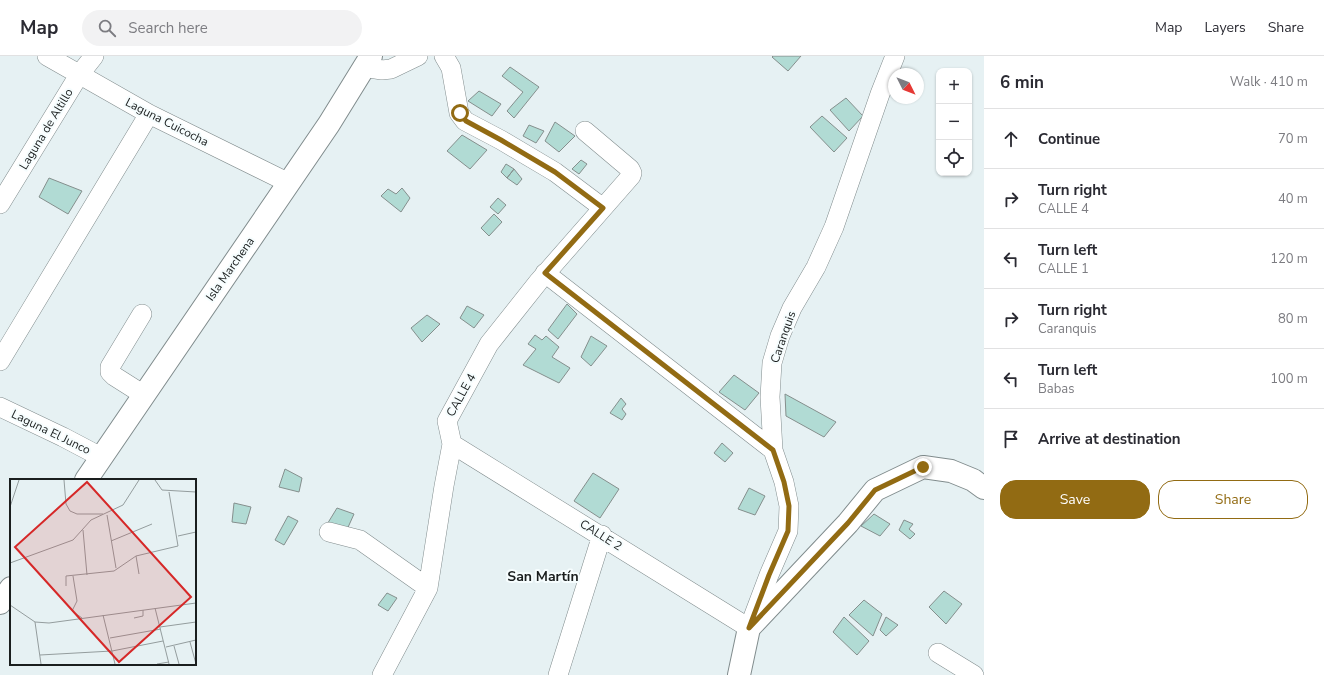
<!DOCTYPE html>
<html lang="en">
<head>
<meta charset="utf-8">
<style>
	body { margin:0; font-family:"Nunito Sans",sans-serif; background:#f2f2f3; color:#2b2b33 }
	.controls { position:absolute; right:12px; top:12px; display:grid; overflow:hidden; border-radius:8px; box-shadow:0 1px 3px #0004 }
	.controls button { width:36px; height:36px; display:grid; place-items:center; padding:0; border:0; border-bottom:1px solid #e1e1e2; background:#fff; color:#2b2b33; font:20px sans-serif }
	.compass { position:absolute; left:888px; top:12px; width:36px; height:36px; border-radius:50%; background:#fff; box-shadow:0 1px 3px #0004; rotate:132deg }
	.stop { position:absolute; width:12px; height:12px; margin:-9px; border:3px solid #926b13; border-radius:50%; background:#fff }
	.stop.end { background:#926b13; border-color:#fff; box-shadow:0 1px 4px #0008 }
	.list { margin:0; padding:0; list-style:none }
	h2 { display:flex; justify-content:space-between; align-items:center; height:52px; margin:0; padding:0 16px; font-size:17px }
	h2 small { font-size:13px; font-weight:400; color:#7c7c81 }
	.list li { display:grid; grid-template-columns:26px 1fr auto; gap:12px; align-items:center; box-sizing:border-box; height:60px; padding:0 16px; border-top:1px solid #e1e1e2 }
	.list b { display:block; font-size:15px; white-space:nowrap }
	.list p { margin:0; font-size:13px; white-space:nowrap; color:#7c7c81 }
	.list em { font-size:13px; font-style:normal; color:#7c7c81 }
	.actions { display:flex; gap:8px; padding:12px 16px }
	.actions a { flex:1; padding:9px 0; border:1px solid #926b13; border-radius:16px; text-align:center; font-size:14px; color:#926b13 }
	.actions .main { background:#926b13; color:#fff }
	.icon { flex:none; width:22px; height:22px; fill:none; stroke:currentColor; stroke-width:2; stroke-linecap:round; stroke-linejoin:round }
	.map { position:relative; flex:none; width:984px; height:619px; overflow:hidden }
	header { display:flex; align-items:center; gap:24px; box-sizing:border-box; height:56px; padding:0 20px; background:#fff; border-bottom:1px solid #e1e1e2 }
	header strong { font-size:19px }
	nav { display:flex; gap:22px; margin-inline-start:auto; font-size:14px }
	.search { width:280px; height:36px; background:#f2f2f3; display:flex; align-items:center; gap:10px; box-sizing:border-box; padding:0 14px; border-radius:22px; color:#7c7c81; font-size:15px }
	main { display:flex }
	aside { flex:1; background:#fff }
	.map>svg:first-child { display:block }
</style>
</head>
<body>
<header>
<strong>Map</strong>
<div class="search"><svg class="icon" aria-label="search" viewBox="0 0 24 24"><circle cx="10" cy="10" r="6"/><path d="M15 15l6 6"/></svg>Search here</div>
<nav><a>Map</a><a>Layers</a><a>Share</a></nav>
</header>
<main>
<div class="map">
<svg width="984" height="619" viewBox="0 0 984 619">
	<rect width="100%" height="100%" fill="#e6f1f3"/>
	<path fill="#b1dbd4" stroke="#858f8d" d="M773,0H801L788,15L772,1Z
		M510,11L539,31L514,62L507,55L523,36L502,20Z
		M479,35L501,48L492,60L468,45Z
		M846,42L863,60L849,75L830,54Z
		M822,60L847,82L834,96L810,71Z
		M555,66L575,80L559,96L545,85Z
		M529,69L544,75L536,87L523,80Z
		M462,79L487,94L470,113L447,95Z
		M581,104L587,108L579,118L572,113Z
		M506,108L514,113L507,122L501,116Z
		M514,113L522,123L517,129L507,122Z
		M49,122L82,135L68,158L39,141Z
		M402,132L410,142L401,156L381,140L388,133L396,138Z
		M498,142L506,149L498,158L490,151Z
		M494,158L502,166L489,180L481,172Z
		M567,248L577,258L558,283L548,274Z
		M467,250L484,259L474,272L460,262Z
		M427,259L440,268L422,286L411,272Z
		M535,279L542,284L546,280L559,291L552,301L570,312L559,327L523,309L536,293L528,288Z
		M591,280L607,290L591,310L581,301Z
		M734,319L759,337L745,354L719,336Z
		M785,338L836,366L824,381L786,360Z
		M621,342L626,348L622,353L626,358L622,364L610,357Z
		M722,387L733,397L725,406L714,397Z
		M285,413L302,422L299,436L279,431Z
		M593,417L619,433L600,462L574,445Z
		M749,432L765,440L755,459L738,453Z
		M234,447L251,451L246,468L232,466Z
		M337,452L354,458L345,478L326,470Z
		M874,458L890,468L880,480L861,470Z
		M288,460L298,465L284,489L275,484Z
		M904,464L913,468L909,473L915,478L910,483L899,474Z
		M944,535L962,548L946,568L929,551Z
		M387,537L397,542L388,555L378,549Z
		M864,544L882,558L873,580L849,559Z
		M844,561L869,585L857,599L833,576Z
		M886,561L898,569L886,580L880,574Z"/>
	<g fill="none" stroke-linecap="round" stroke-linejoin="round">
		<defs>
			<path id="street" d="M47,0L149,58L289,127
				M444,0L451,12L459,57L465,65L501,84L555,116L603,152
				M363,11L382,14L391,13L418,0
				M0,148L79,19L94,0
				M545,217L773,394
				M142,258L110,311V316L114,320L144,339
				M0,305L149,58
				M0,351L63,381L101,401
				M452,388L749,572L769,519L788,475L789,450L784,426L773,394L770,341L772,307L780,280L792,252L816,211L834,171L880,38L895,0
				M329,476L360,484L428,532
				M938,597L974,619
				M382,619L428,532L444,430L452,388L447,365L489,288L539,225L631,120L632,117L630,113L585,75
				M558,619L602,479"/>
			<path id="secondary" d="M86,424L329,68L371,0
				M0,547L11,532
				M739,619L749,572L848,467L875,434L923,411L951,415L973,424L984,432"/>
		</defs>
		<use href="#street" stroke="#818c8d" stroke-width="20"/>
		<use href="#secondary" stroke="#818c8d" stroke-width="24"/>
		<use href="#street" stroke="#fff" stroke-width="19"/>
		<use href="#secondary" stroke="#fff" stroke-width="22"/>
	</g>
	<g fill="none" stroke-linecap="round" stroke-linejoin="round">
		<path stroke="#926b13" stroke-width="5" d="M460,57L466,65L501,84L555,116L603,152L545,217L773,394L784,426L789,450L788,475L769,519L749,572L848,467L875,434L923,411"/>
	</g>
	<g text-anchor="middle" stroke-width="4" stroke-linejoin="round" paint-order="stroke">
		<g font-size="12" fill="#1a1e1e" stroke="#f6fdfe">
			<text transform="translate(167 66) rotate(27)" y="4">Laguna Cuicocha</text>
			<text transform="translate(46 73) rotate(-59)" y="4">Laguna de Altillo</text>
			<text transform="translate(230 213) rotate(-55)" y="4">Isla Marchena</text>
			<text transform="translate(783 281) rotate(-71)" y="4">Caranquis</text>
			<text transform="translate(461 339) rotate(-61)" y="4">CALLE 4</text>
			<text transform="translate(51 376) rotate(26)" y="4">Laguna El Junco</text>
			<text transform="translate(601 479) rotate(32)" y="4">CALLE 2</text>
		</g>
		<g font-size="14" font-weight="bold" fill="#1a1e1e" stroke="#f6fdfe">
			<text x="543" y="525">San Martín</text>
		</g>
	</g>
	<g transform="translate(10 423)">
		<rect width="186" height="186" fill="#e6f1f3"/>
		<path fill="none" stroke="#949d9e" stroke-width="1" d="M54,1L56,25L60,32L67,35H93M145,1L152,11L186,13M0,28L9,1M97,36L106,89M73,51L77,96M168,57L186,53M101,62L142,45M126,77L129,95M0,84L63,61L81,41L113,26L129,1M63,97L67,122L62,132L72,139M56,107V97L104,92L126,77L168,67L159,13M0,126L25,143L39,144L186,124M145,129L159,185M93,136L105,185M124,139L133,137V131M25,143L31,185M150,148L186,143M100,159L151,150M180,163L186,185M164,167L169,185M156,168L186,161M30,176L102,172L153,162M147,185L159,183"/>
		<path fill="#d62828" fill-opacity="0.15" stroke="#d62828" stroke-width="2" d="M77,3L181,118L109,183L5,68Z"/>
		<rect width="186" height="186" fill="none" stroke="#1a1e1e" stroke-width="2"/>
	</g>
</svg>
<div class="controls">
<button>+</button>
<button>−</button>
<button><svg class="icon" aria-label="locate" viewBox="0 0 24 24"><circle cx="12" cy="12" r="6"/><path d="M12 2v4M12 18v4M2 12h4M18 12h4"/></svg></button>
</div>
<svg class="compass" viewBox="-18 -18 36 36"><path d="M0-13l5 13h-10z" fill="#e53935"/><path d="M0 13l5-13h-10z" fill="#7c7c81"/></svg>
<div class="stop" style="left:460px;top:57px"></div>
<div class="stop end" style="left:923px;top:411px"></div>
</div>
<aside>
<h2>6 min<small>Walk · 410 m</small></h2>
<ul class="list">
<li><svg class="icon" aria-label="ahead" viewBox="0 0 24 24"><path d="M12 20V5M6 11l6-6 6 6"/></svg><div><b>Continue</b></div><em>70 m</em></li>
<li><svg class="icon" aria-label="right" viewBox="0 0 24 24"><path d="M7 20v-9h11M14 6l5 5-5 5"/></svg><div><b>Turn right</b><p>CALLE 4</p></div><em>40 m</em></li>
<li><svg class="icon" aria-label="left" viewBox="0 0 24 24"><path d="M17 20v-9H6M10 6l-5 5 5 5"/></svg><div><b>Turn left</b><p>CALLE 1</p></div><em>120 m</em></li>
<li><svg class="icon" aria-label="right" viewBox="0 0 24 24"><path d="M7 20v-9h11M14 6l5 5-5 5"/></svg><div><b>Turn right</b><p>Caranquis</p></div><em>80 m</em></li>
<li><svg class="icon" aria-label="left" viewBox="0 0 24 24"><path d="M17 20v-9H6M10 6l-5 5 5 5"/></svg><div><b>Turn left</b><p>Babas</p></div><em>100 m</em></li>
<li><svg class="icon" aria-label="arrive" viewBox="0 0 24 24"><path d="M6 21V4h12l-3 4 3 4H6"/></svg><div><b>Arrive at destination</b></div></li>
</ul>
<div class="actions"><a class="main">Save</a><a>Share</a></div>
</aside>
</main>
</body>
</html>
